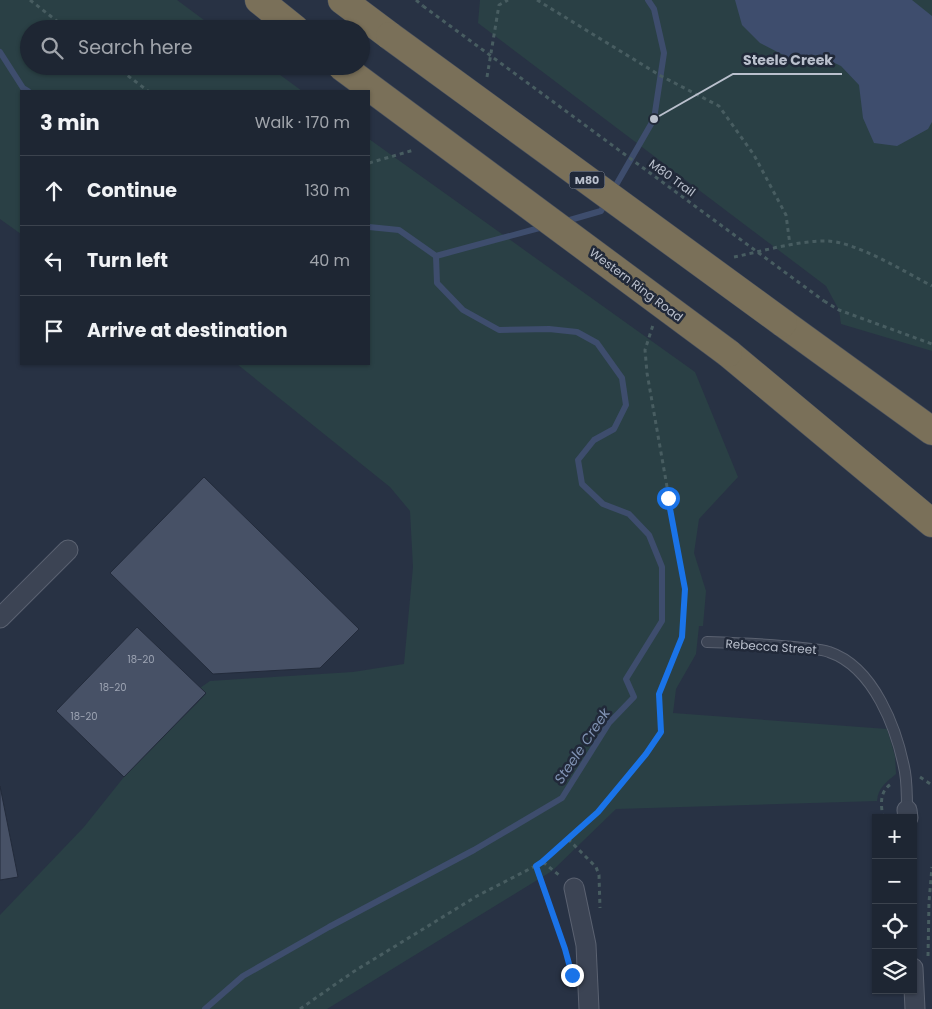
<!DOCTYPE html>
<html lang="en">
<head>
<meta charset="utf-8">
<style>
	body { margin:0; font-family:Poppins,sans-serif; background:#262e3b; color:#f1f3f6 }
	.controls { position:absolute; right:15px; bottom:15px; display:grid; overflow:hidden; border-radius:0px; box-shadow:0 1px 4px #0004 }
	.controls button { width:45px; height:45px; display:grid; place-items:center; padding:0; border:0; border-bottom:1px solid #3c434e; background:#1e2633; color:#f1f3f6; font:25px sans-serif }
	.stop { position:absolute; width:15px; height:15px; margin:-11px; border:4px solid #1a73e8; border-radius:50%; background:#fff }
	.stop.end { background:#1a73e8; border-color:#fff; box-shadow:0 1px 5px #0008 }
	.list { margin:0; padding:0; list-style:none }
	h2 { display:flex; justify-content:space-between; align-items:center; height:65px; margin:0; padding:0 20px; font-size:21px }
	h2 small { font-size:16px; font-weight:400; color:#a1a5ac }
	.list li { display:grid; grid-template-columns:32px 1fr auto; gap:15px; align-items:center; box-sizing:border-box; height:70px; padding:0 20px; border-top:1px solid #3c434e }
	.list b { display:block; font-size:19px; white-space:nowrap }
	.list em { font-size:16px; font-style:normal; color:#a1a5ac }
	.icon { flex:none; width:28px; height:28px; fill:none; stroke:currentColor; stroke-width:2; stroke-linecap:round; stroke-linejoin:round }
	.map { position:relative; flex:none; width:932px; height:1009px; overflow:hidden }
	.search { position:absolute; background:#1e2633; box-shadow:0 1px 4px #0004; left:20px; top:20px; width:350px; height:55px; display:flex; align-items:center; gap:12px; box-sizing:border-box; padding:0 18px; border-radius:28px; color:#a1a5ac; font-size:19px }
	.panel { position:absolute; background:#1e2633; box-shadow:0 1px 4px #0004; left:20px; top:90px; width:350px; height:275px; border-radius:0px }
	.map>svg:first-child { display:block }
</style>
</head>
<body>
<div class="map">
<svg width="932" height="1009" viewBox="0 0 932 1009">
	<rect width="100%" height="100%" fill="#283244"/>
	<path fill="#2a4045" d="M0,0H177L216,29H29V66H268L302,91H21V234L0,219Z
		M480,0H932V351L841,324L839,310L826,286L478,23Z
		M369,139L695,372L738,477L699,519L694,553L706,591L703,626H699L696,654L676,689L673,713L887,729L895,756L896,774C886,782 878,788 877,801L616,809L552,871L327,1009H0V915L84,827L124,777L206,694L200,688L210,681L353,672L404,664L413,567L410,511L390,487L237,364H369Z"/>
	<path fill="#3e4d6d" d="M735,0H912L932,16V122L928,129L897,146L874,143L863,118L859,85L841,66L818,55L789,58L760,43L742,25Z"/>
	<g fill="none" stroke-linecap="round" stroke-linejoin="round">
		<path stroke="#3e4d6d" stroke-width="6" d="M0,52L23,88L28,91
			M612,192L654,119L664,53L654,9L648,0
			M563,222L601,211L606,202
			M369,227L399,230L436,256
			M205,1009L243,976L329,927L474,850L562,798L609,723L634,697L626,679L662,621V567L649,535L629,514L603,504L582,484L578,460L594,440L614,429L626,405L622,378L597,343L577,332L549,329L499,330L463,310L437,283L436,256L543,227"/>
	</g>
	<path fill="#475166" stroke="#232b3b" d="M204,477L359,629L320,668L213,674L110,573Z
		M137,627L206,693L124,777L56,711Z
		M0,786L18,877L0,880Z"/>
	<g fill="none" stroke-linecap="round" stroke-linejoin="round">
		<defs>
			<path id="lane" d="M707,642C739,643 771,644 802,648C811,649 821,649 829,652C874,667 897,729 905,772C907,784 907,797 907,810"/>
			<path id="street" d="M0,618L68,550
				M907,810L908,818
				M574,888L586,945L589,1009
				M913,968L915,1009"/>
			<path id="highway" d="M259,0L295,29
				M342,0L390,36
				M783,323L932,431
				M728,353L932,523"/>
		</defs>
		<use href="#lane" stroke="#5b6271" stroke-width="12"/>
		<use href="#street" stroke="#5b6271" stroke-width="21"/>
		<use href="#highway" stroke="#474f5e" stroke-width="29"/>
		<path stroke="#485d61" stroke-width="3" stroke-dasharray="4 4" stroke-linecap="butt" d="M30,0L67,29
			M416,0L423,6
			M537,0L661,76L719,106L754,155L786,215L790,245
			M115,66L148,91
			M487,77L499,5L508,0
			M369,163L414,150
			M734,257C764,251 795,241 826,241C855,241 905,272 932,286
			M824,301L839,310L932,344
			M920,777L932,785
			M883,818C881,805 879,792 891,784
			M568,839L596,867L599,875L600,908
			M543,862L560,876
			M536,866L564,947
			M928,956L929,902L932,867
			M300,1009L353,972L477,896L543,862L598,812L646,754L661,733L659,694L682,637L685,589L647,373L645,350L653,325"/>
		<use href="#lane" stroke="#3c4454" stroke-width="10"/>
		<use href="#street" stroke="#3c4454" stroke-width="19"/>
		<use href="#highway" stroke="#7a7059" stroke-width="28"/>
		<defs>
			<path id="highway-bridge" d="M390,36L783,323
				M341,66L728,353"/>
		</defs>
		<use href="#highway-bridge" stroke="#474f5e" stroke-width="29" stroke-linecap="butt"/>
		<path stroke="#485d61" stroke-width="3" stroke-dasharray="4 4" stroke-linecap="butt" d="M423,6L824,301"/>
		<use href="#highway-bridge" stroke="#7a7059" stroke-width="28"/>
	</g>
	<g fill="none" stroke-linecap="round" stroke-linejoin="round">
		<path stroke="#1a73e8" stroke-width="6" d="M572,975L565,949L536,866L542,862L598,812L646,754L661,732L659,694L682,637L685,589L668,498"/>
	</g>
	<g text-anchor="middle" stroke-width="5" stroke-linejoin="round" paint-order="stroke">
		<g font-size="10" fill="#9da4b3">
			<text x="141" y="663">18-20</text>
			<text x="113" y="691">18-20</text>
			<text x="84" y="720">18-20</text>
		</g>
		<rect fill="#212939" stroke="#8c93a1" stroke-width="1" x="569.5" y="171.5" width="35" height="17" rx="4"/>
		<g font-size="11" font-weight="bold" fill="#bac0cd">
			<text x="587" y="184">M80</text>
		</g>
		<g font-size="12" fill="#bac0cd" stroke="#212939">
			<text transform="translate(672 178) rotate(36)" y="4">M80 Trail</text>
			<text transform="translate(636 285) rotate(37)" y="4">Western Ring Road</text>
			<text transform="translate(771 647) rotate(4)" y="4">Rebecca Street</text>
		</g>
		<g font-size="14" font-style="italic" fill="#8193b4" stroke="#212939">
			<text transform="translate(582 746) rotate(-56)" y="5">Steele Creek</text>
		</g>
	</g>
	<path fill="none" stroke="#bac0cd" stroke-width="2" d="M654 119L733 74H842"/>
	<circle fill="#bac0cd" stroke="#212939" stroke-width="2" cx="654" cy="119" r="5"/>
	<g font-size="14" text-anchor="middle" font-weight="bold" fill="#bac0cd" stroke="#212939" stroke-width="5" stroke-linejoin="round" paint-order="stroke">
		<text x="788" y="65">Steele Creek</text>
	</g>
</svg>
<div class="controls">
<button>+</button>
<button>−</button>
<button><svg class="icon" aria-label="locate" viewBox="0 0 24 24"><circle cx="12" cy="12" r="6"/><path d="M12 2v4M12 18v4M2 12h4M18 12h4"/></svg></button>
<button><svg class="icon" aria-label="layers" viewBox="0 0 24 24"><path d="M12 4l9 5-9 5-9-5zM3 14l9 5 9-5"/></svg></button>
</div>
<div class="stop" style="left:668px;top:498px"></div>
<div class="stop end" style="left:572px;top:975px"></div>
<div class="search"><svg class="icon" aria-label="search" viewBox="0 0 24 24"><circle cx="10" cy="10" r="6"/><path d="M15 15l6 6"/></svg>Search here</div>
<section class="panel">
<h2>3 min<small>Walk · 170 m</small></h2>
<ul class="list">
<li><svg class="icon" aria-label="ahead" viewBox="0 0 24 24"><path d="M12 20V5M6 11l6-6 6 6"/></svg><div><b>Continue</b></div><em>130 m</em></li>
<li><svg class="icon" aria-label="left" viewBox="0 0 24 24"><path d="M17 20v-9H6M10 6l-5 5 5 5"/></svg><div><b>Turn left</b></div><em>40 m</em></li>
<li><svg class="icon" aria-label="arrive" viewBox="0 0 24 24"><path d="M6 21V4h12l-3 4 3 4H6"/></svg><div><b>Arrive at destination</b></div></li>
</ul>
</section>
</div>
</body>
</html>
